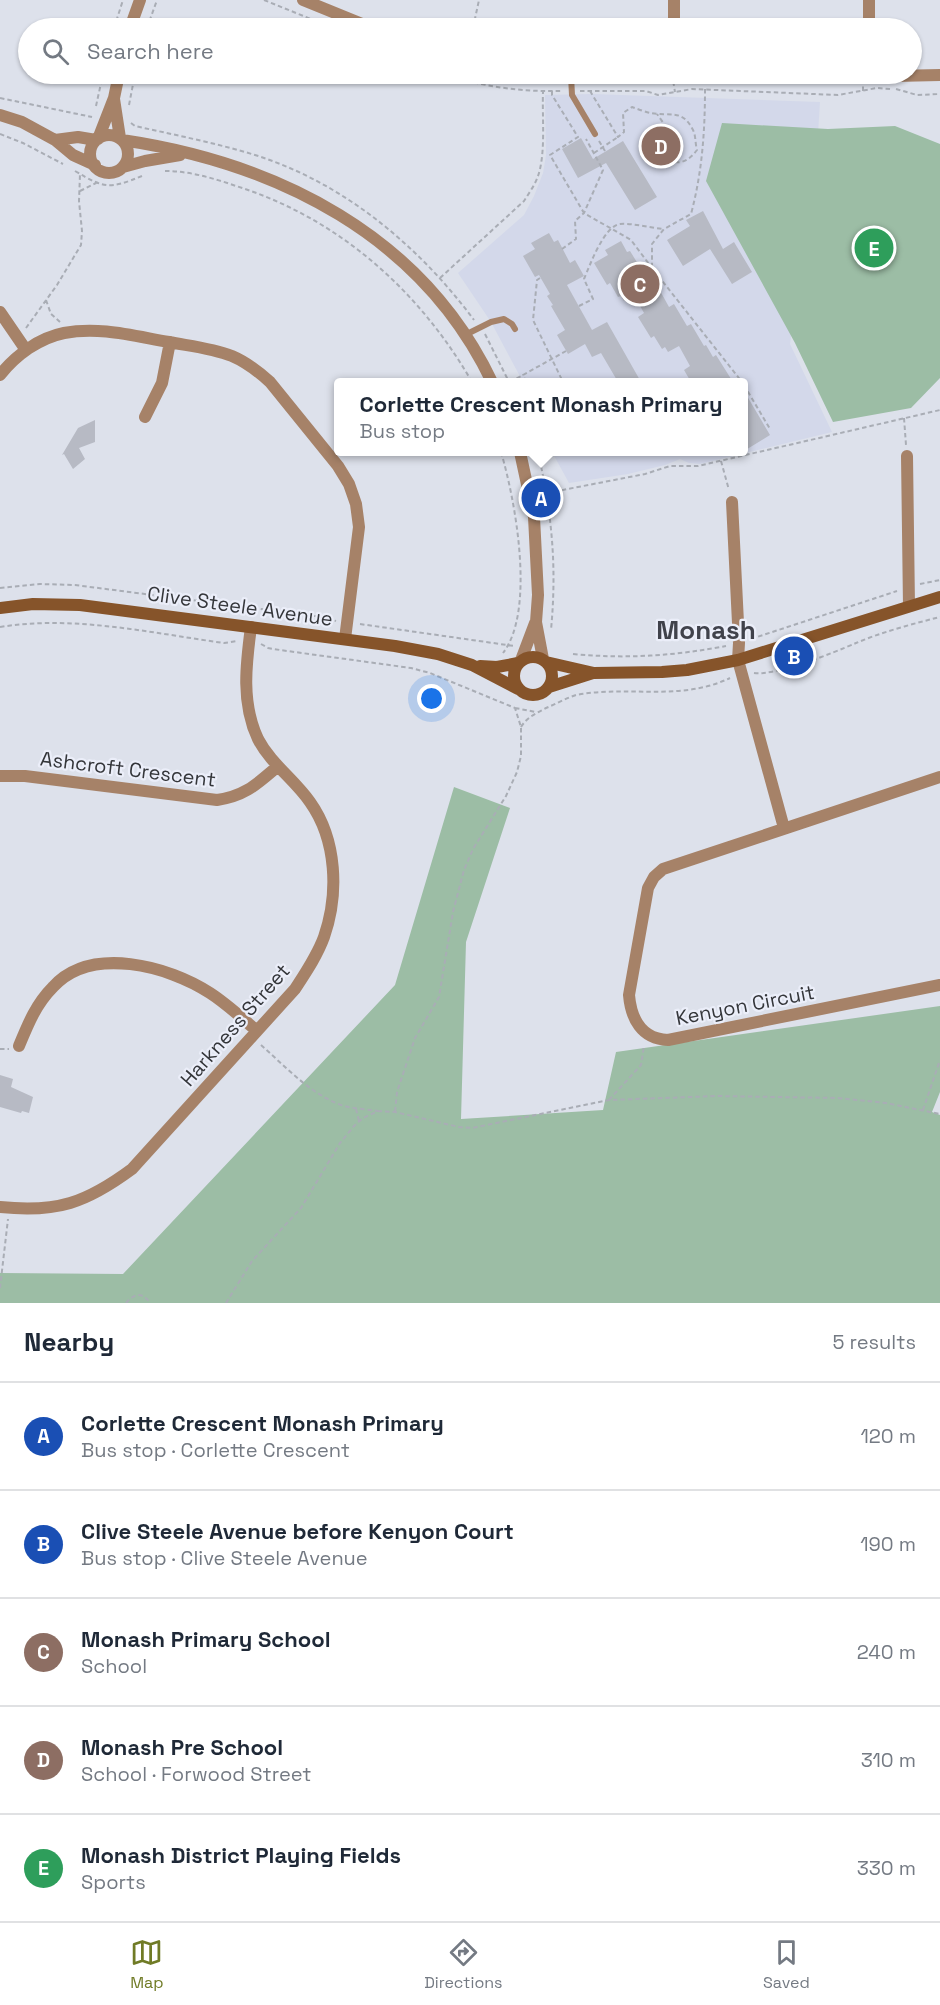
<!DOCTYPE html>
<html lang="en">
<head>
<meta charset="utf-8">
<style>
	body { margin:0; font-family:"Space Grotesk",sans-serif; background:#f2f2f3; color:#1f2937 }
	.you { position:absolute; left:432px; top:699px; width:21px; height:21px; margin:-15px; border:4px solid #fff; border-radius:50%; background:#1a73e8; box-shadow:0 0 0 9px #1a73e833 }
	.badge { display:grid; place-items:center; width:39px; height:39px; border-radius:50%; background:#707b26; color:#fff; font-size:20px; font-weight:700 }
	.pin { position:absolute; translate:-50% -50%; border:3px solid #fff; box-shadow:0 2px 6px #0006 }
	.popup { position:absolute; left:334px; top:378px; width:414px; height:78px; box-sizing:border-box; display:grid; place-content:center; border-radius:6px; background:#fff; filter:drop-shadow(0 2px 4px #0005); font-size:20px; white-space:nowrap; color:#747a83 }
	.popup b { font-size:22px; color:#1f2937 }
	.popup::after { content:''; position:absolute; left:50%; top:100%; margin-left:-12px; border:12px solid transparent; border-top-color:#fff }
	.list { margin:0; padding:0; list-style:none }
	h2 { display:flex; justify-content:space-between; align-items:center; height:78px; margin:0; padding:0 24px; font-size:26px }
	h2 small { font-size:20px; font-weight:400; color:#747a83 }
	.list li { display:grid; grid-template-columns:39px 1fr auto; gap:18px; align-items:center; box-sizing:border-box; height:108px; padding:0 24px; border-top:2px solid #e0e1e3 }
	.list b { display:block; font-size:22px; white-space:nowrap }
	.list p { margin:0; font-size:20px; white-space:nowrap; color:#747a83 }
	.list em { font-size:20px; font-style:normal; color:#747a83 }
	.icon { flex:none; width:33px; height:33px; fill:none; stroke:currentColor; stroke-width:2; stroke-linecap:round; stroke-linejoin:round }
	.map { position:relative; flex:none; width:940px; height:1303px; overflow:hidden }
	.search { position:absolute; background:#fff; box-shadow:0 2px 4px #0004; left:18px; right:18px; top:18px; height:66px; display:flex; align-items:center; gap:15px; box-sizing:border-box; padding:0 21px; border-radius:33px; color:#747a83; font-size:22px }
	.sheet { height:618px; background:#fff }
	nav { display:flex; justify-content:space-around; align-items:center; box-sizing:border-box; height:84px; border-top:2px solid #e0e1e3; background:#fff; font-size:16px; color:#747a83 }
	nav a { display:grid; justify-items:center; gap:3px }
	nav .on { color:#707b26 }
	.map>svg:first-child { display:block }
</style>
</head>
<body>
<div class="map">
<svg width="940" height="1303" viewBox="0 0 940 1303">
	<rect width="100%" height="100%" fill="#dde1eb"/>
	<path fill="#d3d8ea" d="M592,94L820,102L818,134L790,344L832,432L700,464L689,463L680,459L665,465L628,474L569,483L552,452H744V382H523L491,322L458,273L524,215L534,196L543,173L546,155L545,95Z"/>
	<path fill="#9cbda5" d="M722,123L828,129L895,126L940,144V378L911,408L833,422L795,343L706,181Z
		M454,787L510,808L466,942L461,1119L603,1110L616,1052L940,1006V1092L932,1112L940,1115V1303H0V1273L123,1274L395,985Z"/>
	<path fill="#b7bac4" d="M581,138L593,159L623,141L657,197L635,210L606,163L578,178L562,149Z
		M703,211L723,249L734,242L752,272L732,284L710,249L683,266L667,240L690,226L686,220Z
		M549,233L554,242L558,240L570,263L575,260L584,276L567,285L592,330L607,322L641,382H618L601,353L592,357L585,344L568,354L557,335L565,330L551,306L553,305L547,296L550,294L539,275L535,277L523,256L535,249L531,243Z
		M621,241L627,252L630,251L643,272L648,269L669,307L674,304L687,326L691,324L704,346L706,345L713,357L716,355L733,382H691L684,370L690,366L679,346L668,352L665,347L662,349L654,336L651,338L638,317L644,313L634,295L624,301L621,296L618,297L610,283L607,285L594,263L608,255L605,250Z
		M744,391L770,435L744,451Z
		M95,420V442L79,448L85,459L73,469L64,454L62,455L78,428Z
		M0,1075L13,1079L11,1087L33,1097L29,1113L22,1111L21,1113L0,1107Z"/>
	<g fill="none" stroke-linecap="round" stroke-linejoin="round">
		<path stroke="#a9adb5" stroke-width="2" stroke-dasharray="4.5 3" stroke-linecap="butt" d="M264,0L333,28
			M114,28L123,0
			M147,28L157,0
			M473,28L479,0
			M445,74C483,87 522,92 562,91
			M672,74L675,92
			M462,80L464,74
			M705,89C705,132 702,173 691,214L664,229L652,244V268L742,382
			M896,89L917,95L940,94
			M552,91V95L578,137L550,155L584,213L631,240L652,268
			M580,91H646L658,95L692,89L838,95L877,88L890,89
			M590,91L618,137L624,132L623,113L632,107C638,109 645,112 651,113C670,117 682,108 693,130C696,136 695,143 697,150C688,162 676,168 664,155L667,128L657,114
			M863,91V74
			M0,98L92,117
			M129,105L135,74
			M96,106L103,74
			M131,123L135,126C175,135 216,143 255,155C344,183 419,246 474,320
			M0,134L23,143L63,164
			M599,141L605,151
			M594,153L618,137
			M75,171C105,189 110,189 142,176
			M165,171C189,171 213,178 236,186C338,218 419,290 472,382
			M80,191L96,183
			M562,249L576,239L575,221L584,213L603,170L586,139
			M440,278L524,201C529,193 535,185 538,176C546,153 542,117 543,92
			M540,278L537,280L533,320L563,382
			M46,300L51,314L60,322
			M579,306L593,299L584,279C590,265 604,226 620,224C634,223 650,228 664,229
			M26,328L57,285L81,245L82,231L79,201L80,174
			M485,334L509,382
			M510,382L523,375
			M526,382L523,375L566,351
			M744,385L770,429
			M904,418L906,445
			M501,452C515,499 536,610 503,653
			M538,452C552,515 557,566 551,630
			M721,461L729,490
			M547,493L645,474L670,466H698L940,410
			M920,584L940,580
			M0,588L40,584L75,585L323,617L336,621
			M360,624L514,646
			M0,627C74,615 151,633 224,643L237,641
			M751,639L897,591
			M261,644L268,648L280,650L411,668L430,673L515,708L521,727V756L517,772L506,796L473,849L464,870L453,912L439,997L415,1038L397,1092L395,1112
			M573,654C627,659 673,656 726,646
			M754,673C776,676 833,653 856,643C882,632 912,624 940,617
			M515,708L536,712
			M521,727C527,717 537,713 546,708C556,704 566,698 576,695C628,685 680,702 730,678
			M261,1045C286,1067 309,1093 341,1105C353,1109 366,1109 378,1111
			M0,1049H9
			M609,1100L641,1065L644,1046
			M356,1109L359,1121
			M923,1110L940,1060
			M0,1288L8,1219
			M126,1303C134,1293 143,1292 150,1303
			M226,1303L252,1261L301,1208L340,1143L354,1126L363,1118L378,1111L395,1112L459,1127L472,1128L609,1100L717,1096L838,1098L886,1103L940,1114"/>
		<path stroke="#a68268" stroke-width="6" d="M571,76L572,95L595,134
			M465,335L491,322L504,319L512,324L515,329"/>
		<path stroke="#a68268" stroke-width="12" d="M303,0L372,28
			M674,0V28
			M869,0V28
			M130,28L140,0
			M506,74L548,76L650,75L655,74
			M886,74L894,76L940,75
			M114,99L120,138
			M0,115L22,122L55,140L73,155L95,165
			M90 154a19 19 0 1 1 38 0a19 19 0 1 1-38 0Z
			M98,139L114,98L119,74
			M55,140L78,137L96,140
			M122,140C277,163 422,235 492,382
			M123,167L145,161L180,155
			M0,312L26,350
			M0,375C16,355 39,338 64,333C99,326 134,336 169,342C190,346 212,348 232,356C246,362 259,372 270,382L338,466L349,484L356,504L359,527L345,639
			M145,417L162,383L170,342
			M520,452L534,517L538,595L536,622L543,659
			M907,456L909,606
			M732,502L739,643L738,660L784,828
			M521,660L535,623
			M0,776H25L217,800C245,796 257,784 277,767
			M940,777L663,869L654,877L648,888L629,995C631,1018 641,1039 668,1040L940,985
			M19,1046C28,1024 36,1004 53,987C91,945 169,966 210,993C227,1004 242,1018 257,1031
			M0,1207C57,1213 86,1203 132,1169L295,989C306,972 317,956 324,937C339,894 337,840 310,802C294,779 271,764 258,739C241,703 246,664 251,627"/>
		<path stroke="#86542a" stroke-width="12" d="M0,608L33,604L80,605L395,646L438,654L472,665L518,689
			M514 676a19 19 0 1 1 38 0a19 19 0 1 1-38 0Z
			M546,662L594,673L662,672L687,670L738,660L940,597
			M480,666L497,667L518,663
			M549,687L593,673"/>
	</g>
	<g text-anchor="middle" stroke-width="4.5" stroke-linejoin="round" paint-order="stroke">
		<g font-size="20" fill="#34363a" stroke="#ebeef9">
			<text transform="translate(240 606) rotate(8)" y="7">Clive Steele Avenue</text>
			<text transform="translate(128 769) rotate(7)" y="7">Ashcroft Crescent</text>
			<text transform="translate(745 1005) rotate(-11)" y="7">Kenyon Circuit</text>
			<text transform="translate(235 1025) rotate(-49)" y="7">Harkness Street</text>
		</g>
		<g font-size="26" font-weight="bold" fill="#40424b" stroke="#ebeef9">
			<text x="706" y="639">Monash</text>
		</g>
	</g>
</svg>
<div class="you"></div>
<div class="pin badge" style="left:541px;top:498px;background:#1a4fb4">A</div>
<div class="popup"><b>Corlette Crescent Monash Primary</b>Bus stop</div>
<div class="pin badge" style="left:794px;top:656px;background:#1a4fb4">B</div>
<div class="pin badge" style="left:640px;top:284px;background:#8d6e63">C</div>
<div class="pin badge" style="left:661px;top:146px;background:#8d6e63">D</div>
<div class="pin badge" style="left:874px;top:248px;background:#2e9e5b">E</div>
<div class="search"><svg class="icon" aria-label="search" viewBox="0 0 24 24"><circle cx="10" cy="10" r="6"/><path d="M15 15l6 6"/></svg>Search here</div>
</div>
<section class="sheet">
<h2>Nearby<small>5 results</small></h2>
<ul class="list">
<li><span class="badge" style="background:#1a4fb4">A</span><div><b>Corlette Crescent Monash Primary</b><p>Bus stop · Corlette Crescent</p></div><em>120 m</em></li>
<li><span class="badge" style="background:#1a4fb4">B</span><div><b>Clive Steele Avenue before Kenyon Court</b><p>Bus stop · Clive Steele Avenue</p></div><em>190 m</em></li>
<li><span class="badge" style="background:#8d6e63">C</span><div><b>Monash Primary School</b><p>School</p></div><em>240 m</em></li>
<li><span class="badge" style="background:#8d6e63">D</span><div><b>Monash Pre School</b><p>School · Forwood Street</p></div><em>310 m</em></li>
<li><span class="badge" style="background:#2e9e5b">E</span><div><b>Monash District Playing Fields</b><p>Sports</p></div><em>330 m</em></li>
</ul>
</section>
<nav>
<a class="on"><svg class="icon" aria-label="map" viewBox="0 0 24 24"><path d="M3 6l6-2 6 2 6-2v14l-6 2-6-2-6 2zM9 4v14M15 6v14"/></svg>Map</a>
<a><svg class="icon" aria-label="directions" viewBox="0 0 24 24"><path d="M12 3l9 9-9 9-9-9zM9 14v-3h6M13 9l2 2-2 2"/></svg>Directions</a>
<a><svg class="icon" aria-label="saved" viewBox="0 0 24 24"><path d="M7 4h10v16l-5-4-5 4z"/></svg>Saved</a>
</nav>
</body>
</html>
